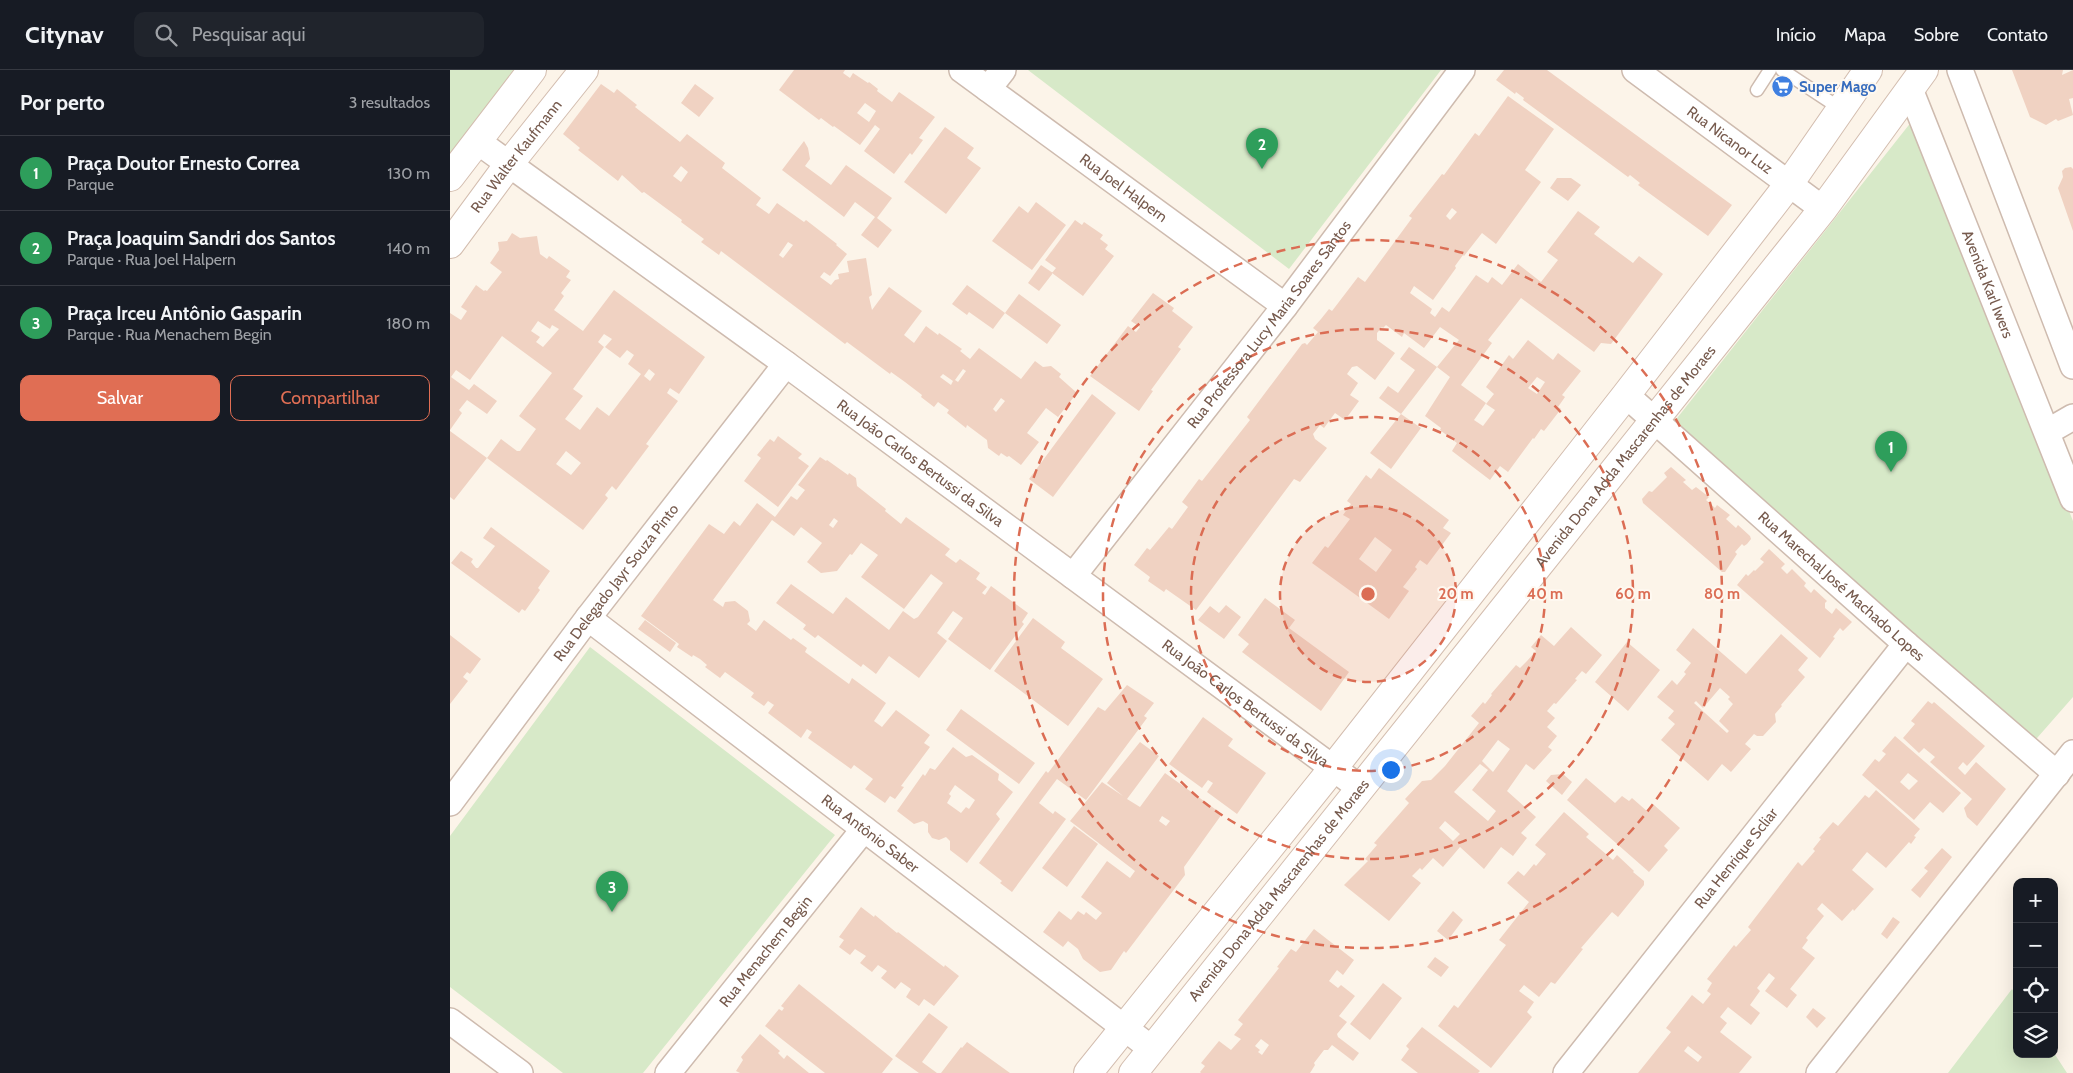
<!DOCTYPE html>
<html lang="pt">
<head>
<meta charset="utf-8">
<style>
	body { margin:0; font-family:Cabin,sans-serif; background:#20242c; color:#f1f3f6 }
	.controls { position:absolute; right:15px; bottom:15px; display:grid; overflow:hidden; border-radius:10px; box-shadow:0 5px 20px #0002 }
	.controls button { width:45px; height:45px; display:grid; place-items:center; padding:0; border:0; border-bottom:1px solid #363941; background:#171b24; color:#f1f3f6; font:25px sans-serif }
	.you { position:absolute; left:940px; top:699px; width:18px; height:18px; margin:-12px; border:4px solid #fff; border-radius:50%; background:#1a73e8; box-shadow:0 0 0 8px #1a73e833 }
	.badge { display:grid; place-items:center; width:32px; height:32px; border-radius:50%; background:#e06e54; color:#fff; font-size:16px; font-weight:700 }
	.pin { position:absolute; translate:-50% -41px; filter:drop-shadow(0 1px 2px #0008) }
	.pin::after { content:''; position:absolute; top:26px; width:18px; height:15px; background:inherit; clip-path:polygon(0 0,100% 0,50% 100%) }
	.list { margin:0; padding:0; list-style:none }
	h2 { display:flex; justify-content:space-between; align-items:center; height:65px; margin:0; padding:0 20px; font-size:21px }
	h2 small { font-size:16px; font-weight:400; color:#9ea1a6 }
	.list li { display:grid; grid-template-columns:32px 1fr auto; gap:15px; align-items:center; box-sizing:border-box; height:75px; padding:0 20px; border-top:1px solid #363941 }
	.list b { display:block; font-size:19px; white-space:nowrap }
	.list p { margin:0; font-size:16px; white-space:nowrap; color:#9ea1a6 }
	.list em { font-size:16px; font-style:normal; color:#9ea1a6 }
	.actions { display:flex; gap:10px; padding:15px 20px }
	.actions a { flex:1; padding:11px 0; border:1px solid #e06e54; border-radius:10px; text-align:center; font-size:18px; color:#e06e54 }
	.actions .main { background:#e06e54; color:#fff }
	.icon { flex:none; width:28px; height:28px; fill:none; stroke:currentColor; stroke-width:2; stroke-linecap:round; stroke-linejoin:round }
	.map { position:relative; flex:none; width:1623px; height:1003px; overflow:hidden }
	header { display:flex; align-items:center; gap:30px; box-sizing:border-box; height:70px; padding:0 25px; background:#171b24; border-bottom:1px solid #363941 }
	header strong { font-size:24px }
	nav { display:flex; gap:28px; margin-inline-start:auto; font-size:18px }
	.search { width:350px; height:45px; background:#20242c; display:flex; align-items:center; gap:12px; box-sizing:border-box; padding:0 18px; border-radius:10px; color:#9ea1a6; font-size:19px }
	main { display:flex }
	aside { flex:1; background:#171b24 }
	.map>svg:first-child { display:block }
</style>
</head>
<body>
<header>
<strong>Citynav</strong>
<div class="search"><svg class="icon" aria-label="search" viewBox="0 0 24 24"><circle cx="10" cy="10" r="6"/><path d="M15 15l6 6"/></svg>Pesquisar aqui</div>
<nav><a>Início</a><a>Mapa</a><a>Sobre</a><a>Contato</a></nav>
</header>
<main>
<aside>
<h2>Por perto<small>3 resultados</small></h2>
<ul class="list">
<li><span class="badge" style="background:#2e9e5b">1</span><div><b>Praça Doutor Ernesto Correa</b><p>Parque</p></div><em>130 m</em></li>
<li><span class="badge" style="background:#2e9e5b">2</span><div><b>Praça Joaquim Sandri dos Santos</b><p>Parque · Rua Joel Halpern</p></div><em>140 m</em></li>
<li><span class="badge" style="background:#2e9e5b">3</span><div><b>Praça Irceu Antônio Gasparin</b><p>Parque · Rua Menachem Begin</p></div><em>180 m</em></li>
</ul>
<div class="actions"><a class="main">Salvar</a><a>Compartilhar</a></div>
</aside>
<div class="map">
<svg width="1623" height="1003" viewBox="0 0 1623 1003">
	<rect width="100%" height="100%" fill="#fcf4e9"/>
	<path fill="#d7e9c8" d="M0,0H71L0,94Z
		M578,0H991L839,199Z
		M1462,51L1623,451V627L1581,675L1224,352Z
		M140,577L385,765L193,1003H113L0,917V766Z
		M1562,919L1567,926V984L1604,983L1617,1003H1498Z"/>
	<path fill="#f0d2c2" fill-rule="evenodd" d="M344,0H395L393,3L400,8L403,3L418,13L419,12L428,19L427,21L442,32L449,22L485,47L469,68L473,70L462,85L460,83L444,104L414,81L430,59L425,55L410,75L384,56L383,57L371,48L369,50L329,20ZM415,33L426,41L419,52L407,43Z
		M1054,0H1097L1282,135L1258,166L1188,115L1190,113L1180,105L1178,107L1073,30L1074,28L1066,22L1065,24L1046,10Z
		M1562,0H1613L1612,5L1623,0V28L1619,29L1623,45L1608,51L1606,49L1596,55L1580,47Z
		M151,14L164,23L167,19L187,35L185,37L230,72L237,64L275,93L272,98L311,128L306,135L319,144L327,133L354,152L356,150L387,174L386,175L397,184L380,206L374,202L370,207L381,215L385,210L389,209L388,204L399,202L397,191L416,188L422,225L419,227L422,240L439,217L472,241L454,265L464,273L476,256L488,265L489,263L512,279L510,281L520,289L529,278L571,309L585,291L593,297L601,296L611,304L609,307L627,323L608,347L596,338L577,363L589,372L571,395L559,386L557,387L551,383L549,386L538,378L537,370L517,355L516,358L497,343L499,340L488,332L484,337L471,327L472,325L455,312L441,302L440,304L397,272L395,274L271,181L269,185L251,172L254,169L231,152L232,150L194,122L192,123L172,105L168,111L128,80L130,78L113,64ZM231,96L238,102L231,112L223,106ZM338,172L343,175L333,188L329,185ZM513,299L516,301L508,312L505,310ZM493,304L503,311L501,315L490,307ZM551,328L555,331L546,342L543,339Z
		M245,14L264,28L249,47L231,33Z
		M1058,26L1104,59L1075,100L1091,112L1046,174L1032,163L1014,186L1013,185L1005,196L1006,198L983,230L964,216L960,223L982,239L980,243L985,247L992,237L999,242L1026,205L1038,213L1042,207L1052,215L1068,194L1091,212L1108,190L1097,182L1128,141L1150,157L1144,164L1183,193L1189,186L1213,204L1161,274L1151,273L1144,282L1071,228L1038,270L1042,273L1011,315L1036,333L1024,350L1033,356L1045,340L1036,334L1044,324L1036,317L1059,285L1063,289L1078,270L1103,290L1108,283L1131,301L1112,325L1115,327L1108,337L1111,339L1094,361L1091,359L1084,369L1083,368L1058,402L1050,396L1040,410L1002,381L1007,373L990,360L991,358L975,346L1000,307L987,297L1009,270L990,257L974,278L954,263L952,267L936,255L933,258L932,257L927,263V270L945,283L925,310L907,296L902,297L897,304L908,313L900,325L909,331L895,350L885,343L874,358L870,355L863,364L865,369L877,378L850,412L844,409L746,540L716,519L714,522L698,511L700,507L684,495L697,478L700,480L719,457L722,459L738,437L732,432L749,409L752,411L800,350L797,347L852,274L855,273L857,275L868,262L863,258L871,249L879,239L882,241L908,207L915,212L962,148L959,146L992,104L994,105L1025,63L1029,66ZM1002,138L1007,142L1000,150L996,146ZM1087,307L1095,312L1087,324L1078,318Z
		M495,57L524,78L517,88L531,98L496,144L454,112Z
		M354,71L358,78L360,89L355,96L381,115L396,95L442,128L427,148L442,160L428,178L411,165L425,147L405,132L394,147L332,100Z
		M1621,97L1623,99V161L1608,118L1613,107L1612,101L1615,98Z
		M1107,108H1121L1131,115L1118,131L1100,118Z
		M586,132L616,155L582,200L542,171L569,136L578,143Z
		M625,150L632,155L634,152L653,165L650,169L658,175L655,179L664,186L633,226L602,203L606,198L595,190Z
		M62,163L70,168L87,166L90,184L97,189L99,186L120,201L116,207L121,210L111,223L114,226L104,240L133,261L164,220L255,287L229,324L220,318L217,323L228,331L196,374L199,376L166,420L162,416L155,425L158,428L133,460L37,388L51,369L67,381H70L86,359L69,346L102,303L52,266L20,310L6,300L1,307L19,320L24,314L47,331L37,344L17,330L9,340L12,343L0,360V243L11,250L17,241L11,237L26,215L34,221L35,220L37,221L52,202L40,193L49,180L48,172L57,171ZM88,251L100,259L102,255L109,259L93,277L86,272L90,267L81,261ZM154,264L162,269L155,277L170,288L177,280L184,285L178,294L191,304L159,346L147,337L130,360L115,349L133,326L123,319L154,277L148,272ZM199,299L205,304L200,311L194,306ZM116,381L131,393L121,405L106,394Z
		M591,195L603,203L589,221L578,213Z
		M517,215L555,243L543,259L519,242L517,245L502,234Z
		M703,223L724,238L722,241L743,257L728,277L731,279L701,320L703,321L689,341L640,306L678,256L686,262L690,257L681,251Z
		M569,224L611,255L597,274L555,243Z
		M959,277L987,297L951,344L929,328L938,316L948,323L965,300L950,289Z
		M642,324L666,343L603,427L579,409Z
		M951,344L971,358L941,399L920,383Z
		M0,361L37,388L4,430L0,427Z
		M328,366L352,384L348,388L359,396L328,437L294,411L311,388L307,385L320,369L324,372Z
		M370,387L376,391L377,390L398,405L399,403L406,408L407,416L436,439L435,441L451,454L456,447L500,479L495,485L506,493L510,489L530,503L526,509L537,517L532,523L535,525L541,516L578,543L572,552L574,554L540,600L498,569L513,548L503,541L487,563L497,571L469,608L439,586L426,604L413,594L411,597L368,565L365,568L353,559L356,555L326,533L341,514L383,544L396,527L439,560L453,541L464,549L468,547L493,513L481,504L454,539L411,507L428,485L411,473L402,485L400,484L387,501L371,503L357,492L372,473L351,457L344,466L322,450L263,530L273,537L275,532L285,531L298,541L300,551L297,554L306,561L314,550L341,570L343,568L357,578L355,582L399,614L402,608L436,633L424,651L432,657L446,640L480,665L474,673L480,677L451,716L454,717L445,729L440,726L435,733L415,719L423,709L404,695L401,699L358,668L362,662L357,659L351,668L318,643L324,635L318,631L314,636L301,627L304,623L275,602L270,608L255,597L257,595L250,589L243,585L242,587L227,577L229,574L191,546L259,454L274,464L284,451L290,456L307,433L325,447L341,426L347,430L355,420L348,415ZM384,448L388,451L383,458L379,455Z
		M1221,397L1236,410L1233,412L1242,420L1246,417L1259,427L1256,430L1265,438L1267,435L1280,445L1276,449L1286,458L1288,455L1300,466L1301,469L1297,474L1294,476L1292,474L1285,482L1287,484L1275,502H1272L1193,433L1192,429L1199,421L1202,422L1217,407L1214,403Z
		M929,398L999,450L993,458L1001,463L977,495L970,490L965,497L967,499L953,517L959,521L939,549L862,493L875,476L878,478L900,449L893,445L901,434L897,431L916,405L921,409ZM925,467L942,480L926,502L909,489Z
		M41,457L100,501L88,518L90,520L75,541L72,539L69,543L1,493L11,481L23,489L21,492L26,498H28L45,476L33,468Z
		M1319,479L1335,494L1331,498L1337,504L1342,499L1356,513L1354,516L1361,523L1364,519L1377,531L1375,533V538L1382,544L1386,538L1402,552L1393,561L1390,558L1383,567L1385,568L1370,588L1287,515L1296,504L1298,506L1304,500L1305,501L1314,492L1310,489Z
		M815,528L845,550L839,558L899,602L871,641L792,582L799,574L788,565Z
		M776,535L791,547L774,569L748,550L760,536L769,543Z
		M583,548L615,572L611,578L653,609L618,656L544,601Z
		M195,550L226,573L220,582L188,559Z
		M1121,557L1152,585L1136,604L1132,601L1125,609L1127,610L1106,634L1104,633L1097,641L1105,648L1097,657L1107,666L1098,677L1102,680L1084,700L1076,694L1057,721L1086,747L1071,763L1077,768L1063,786L1051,777L1034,799L1010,777L993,797L983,788L972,800L970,798L962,806L971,813L939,851L894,815L918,791L915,789L927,775L924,773L959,733L955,729L972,711L981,710L995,696L1029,653L1021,646L1033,632L1035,634L1042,625L1041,624L1066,595L1070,598L1077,591L1086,581L1081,577L1091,565L1104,576ZM1048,670L1060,679L1043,702L1032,691ZM1030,694L1038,700L1022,720L1046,741L1038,751L1004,722ZM995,751L1010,764L1003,771L989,758Z
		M1243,558L1296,604L1331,564L1358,588L1348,600L1355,607L1331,635L1332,636L1325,644L1326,652L1313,666H1307L1304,664L1295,674L1301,679L1281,702L1272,694L1258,711L1211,670L1225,654L1218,648L1224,641L1207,627L1222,610L1227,615L1236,604L1234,602L1241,593L1226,580ZM1270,618L1280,627L1278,629L1283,634L1269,651L1279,661L1277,663L1244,633L1246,631L1253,638Z
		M0,565L31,589L20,604L17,602L13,607L18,611L0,634Z
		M1177,572L1210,600L1178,641L1145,612Z
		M677,615L704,633L694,646L697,648L636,730L607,709L589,733L603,744L605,741L616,749L562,822L550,813L552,811L529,793L596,701L598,703L648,637L655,641Z
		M1478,631L1482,634L1484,632L1535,676L1517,696L1513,692L1508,698L1515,705L1526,692L1556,719L1527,756L1517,747L1514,738L1522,729L1480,692L1485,687L1474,678L1469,683L1453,668L1465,654L1461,651Z
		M511,639L585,693L569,714L496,660Z
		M753,647L783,669L778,676L816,703L787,744L757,722L763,713L758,710L752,718L719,694Z
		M1445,666L1511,723L1493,743L1480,732L1464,750L1412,705L1425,689L1429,692L1436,684L1432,681ZM1458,703L1468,711L1459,720L1450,712Z
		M690,672L709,686L677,729L690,737L715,703L772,744L734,797L735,805L676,883L674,881L661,900L650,902L633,889L628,879L618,871L613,877L593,862L609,841L621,850L628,841L634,845L636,842L646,850L652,843L631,827L657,791L680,808L685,801L620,751L652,712L673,726L657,713ZM712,746L720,751L716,756L709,751Z
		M503,677L516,687L522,685L549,704L548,710L563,722L546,744L550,749L517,793L500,780V771L496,767L489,770L482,768L478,762V754L473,751L464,754L447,741L473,704L475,706L480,698L485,700ZM505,715L525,730L519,739L516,737L511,743L497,733L501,726L499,724Z
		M1113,704L1122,712L1112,725L1096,711L1101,705Z
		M1136,708L1165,733L1172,726L1179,731L1182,728L1198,742L1204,735L1230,758L1214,776L1218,780L1199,802L1117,730Z
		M1426,720L1470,759L1464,766L1466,767L1461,774L1459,772L1436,798L1417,782L1402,800L1424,819L1404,841L1403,839L1392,851L1372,833L1367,839L1374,846L1356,868L1358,870L1352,878L1365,888L1340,919L1347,925L1337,938L1315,921L1325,908L1319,903L1307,918L1310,921L1300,935L1310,943L1301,955L1278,937L1270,947L1277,953L1270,962L1302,987L1289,1003H1188L1221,962L1216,958L1242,925L1253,934L1261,924L1257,921L1262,913L1257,909L1284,875L1286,877L1301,860L1298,857L1348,792L1352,796L1365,781L1363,779L1371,769L1369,768L1383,752L1388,756L1415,725L1419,728ZM1238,976L1252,987L1248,992L1234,981Z
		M1114,742L1139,764L1136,767L1163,790L1167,785L1184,801L1183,802L1194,811V815L1168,847L1162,842L1131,878L1133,879L1105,914L1101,912L1089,927L1074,915L1069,921L1084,932L1077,942L1082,947L1041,998L988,956L1004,935L1008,938L1056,875L1049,870L1079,832L1057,813L1068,801L1074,806L1084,794L1086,796L1096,784L1085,775Z
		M624,756L648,774L617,817L592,798Z
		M1492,778L1502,787L1470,828L1461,820L1478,801L1474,798Z
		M411,837L424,847L425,845L447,863L448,862L494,897L495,895L509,906L484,936L474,929L469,936L456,927L461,919L451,912L445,919L431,908L437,901L428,895L422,902L410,893L416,886L405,879L400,885L389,877L394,870L389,867Z
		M1003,841L1013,850L998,870L987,861Z
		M1443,847L1450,852L1437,869L1431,864Z
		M864,859L904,890L893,905L887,900L879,911L888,918L891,915L905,926L889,946L897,952L887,964L888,967L909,983L903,991L882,975L878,980H874L864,993L865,995L860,1003H751L750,1002L755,996L751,993L769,971L781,980L791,969L784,965L793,954L788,950L829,898L827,897L841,879L846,882ZM811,969L819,975L812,985L808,982L810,980L805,976Z
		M985,887L999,897L991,907L977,897Z
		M933,913L952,928L920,970L900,954Z
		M349,914L443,989L432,1003H375L315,956L329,939L332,941L334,938L331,936Z
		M1363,938L1376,948L1367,958L1356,947Z
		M479,943L498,957L472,992L487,1003H469L445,986Z
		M972,957L1030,1001L1028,1003H968L951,990L959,979L956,976Z
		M310,964L330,981L328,983L334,989L337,985L359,1003H290L286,1001L293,990L291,987Z
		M517,972L560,1003H491L511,977L512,978Z"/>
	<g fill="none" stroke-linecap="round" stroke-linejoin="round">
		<defs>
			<path id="lane" d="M1332,0L1391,39
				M1307,20L1320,0"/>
			<g id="street">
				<path id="s1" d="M512,0L835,236"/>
				<path id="s2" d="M1185,0L1373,139"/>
				<path d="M1510,0L1623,296"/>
				<path d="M538,19L553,0"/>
				<path id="s3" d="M1460,19L1623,429"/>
				<path id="s4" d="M27,71L336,294L910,718"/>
				<path id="s5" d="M1176,325L1456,574L1607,704"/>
				<path d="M1597,362L1623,347"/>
				<path id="s6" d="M623,506L835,236L1012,0"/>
				<path id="s7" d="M138,548L702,979"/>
				<path id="s8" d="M0,733L138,548L336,294"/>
				<path d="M0,951L70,1003"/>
				<path id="s9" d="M218,1003L414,759"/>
				<path id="s10" d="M1116,1003L1456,574"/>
				<path d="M1369,1003L1623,683"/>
			</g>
			<g id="secondary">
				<path d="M0,107L82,0"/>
				<path id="s11" d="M0,174L59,94L134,0"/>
				<path d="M638,1003L884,697L1176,325L1339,114L1418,0"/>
				<path id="s12" d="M683,1003L1373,139L1474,0"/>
			</g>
		</defs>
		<use href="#lane" stroke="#cebbaf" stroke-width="15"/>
		<use href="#street" stroke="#cebbaf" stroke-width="28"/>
		<use href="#secondary" stroke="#d3bdaf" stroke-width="30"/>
		<use href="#lane" stroke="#fff" stroke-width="12"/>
		<use href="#street" stroke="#fff" stroke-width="25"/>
		<use href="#secondary" stroke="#fff" stroke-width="28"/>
	</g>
	<circle cx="918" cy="524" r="88" fill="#db6d54" fill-opacity=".12"/>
	<g fill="none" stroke="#db6d54" stroke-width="2.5" stroke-dasharray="9 6">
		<circle cx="918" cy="524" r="88"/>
		<circle cx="918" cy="524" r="177"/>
		<circle cx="918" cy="524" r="265"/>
		<circle cx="918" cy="524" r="354"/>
	</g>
	<defs>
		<symbol id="supermarket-disc" viewBox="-11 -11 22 22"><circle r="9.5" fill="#3f7fe0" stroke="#fef8f0"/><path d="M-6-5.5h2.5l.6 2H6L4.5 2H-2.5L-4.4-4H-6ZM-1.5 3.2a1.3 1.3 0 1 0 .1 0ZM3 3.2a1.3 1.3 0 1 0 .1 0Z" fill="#fff"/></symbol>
	</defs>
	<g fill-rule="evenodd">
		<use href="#supermarket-disc" x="1320" y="4" width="25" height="25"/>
	</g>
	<g text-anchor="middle" stroke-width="4" stroke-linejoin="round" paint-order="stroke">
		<g font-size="15" font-weight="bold" fill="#366cbe" stroke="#fef8f0" text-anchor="start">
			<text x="1349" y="22">Super Mago</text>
		</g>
		<g font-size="15" fill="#765a4d" stroke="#fef8f0">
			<text dy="5" stroke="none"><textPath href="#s2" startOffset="118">Rua Nicanor Luz</textPath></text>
			<text dy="5" stroke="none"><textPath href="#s11" startOffset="110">Rua Walter Kaufmann</textPath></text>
			<text dy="5" stroke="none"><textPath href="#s1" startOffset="200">Rua Joel Halpern</textPath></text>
			<text dy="5" stroke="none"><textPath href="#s3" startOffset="210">Avenida Karl Iwers</textPath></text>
			<text dy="5" stroke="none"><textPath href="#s6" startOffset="319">Rua Professora Lucy Maria Soares Santos</textPath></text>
			<text dy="5" stroke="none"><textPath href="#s12" startOffset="789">Avenida Dona Adda Mascarenhas de Moraes</textPath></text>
			<text dy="5" stroke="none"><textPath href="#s4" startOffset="548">Rua João Carlos Bertussi da Silva</textPath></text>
			<text dy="5" stroke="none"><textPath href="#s8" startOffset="276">Rua Delegado Jayr Souza Pinto</textPath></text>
			<text dy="5" stroke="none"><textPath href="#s5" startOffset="288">Rua Marechal José Machado Lopes</textPath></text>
			<text dy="5" stroke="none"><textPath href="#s4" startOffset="952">Rua João Carlos Bertussi da Silva</textPath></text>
			<text dy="5" stroke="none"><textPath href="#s7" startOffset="355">Rua Antônio Saber</textPath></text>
			<text dy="5" stroke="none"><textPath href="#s10" startOffset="274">Rua Henrique Scliar</textPath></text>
			<text dy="5" stroke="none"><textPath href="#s12" startOffset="234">Avenida Dona Adda Mascarenhas de Moraes</textPath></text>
			<text dy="5" stroke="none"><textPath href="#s9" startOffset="156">Rua Menachem Begin</textPath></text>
		</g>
	</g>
	<circle cx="918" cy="524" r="8" fill="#db6d54" stroke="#fef8f0" stroke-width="2.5"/>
	<g font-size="15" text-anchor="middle" font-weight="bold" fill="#db6d54" stroke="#fef8f0" stroke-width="4" stroke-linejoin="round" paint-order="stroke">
		<text x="1006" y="529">20 m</text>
		<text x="1095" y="529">40 m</text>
		<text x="1183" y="529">60 m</text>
		<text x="1272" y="529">80 m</text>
	</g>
</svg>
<div class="controls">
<button>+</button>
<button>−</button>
<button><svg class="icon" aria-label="locate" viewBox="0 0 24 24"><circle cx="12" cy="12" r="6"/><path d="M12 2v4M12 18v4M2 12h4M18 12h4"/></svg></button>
<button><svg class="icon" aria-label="layers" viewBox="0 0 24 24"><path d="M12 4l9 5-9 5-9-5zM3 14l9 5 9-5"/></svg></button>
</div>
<div class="you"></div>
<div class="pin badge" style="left:1441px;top:402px;background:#2e9e5b">1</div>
<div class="pin badge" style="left:812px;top:99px;background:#2e9e5b">2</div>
<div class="pin badge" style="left:162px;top:842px;background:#2e9e5b">3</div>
</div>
</main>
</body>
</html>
